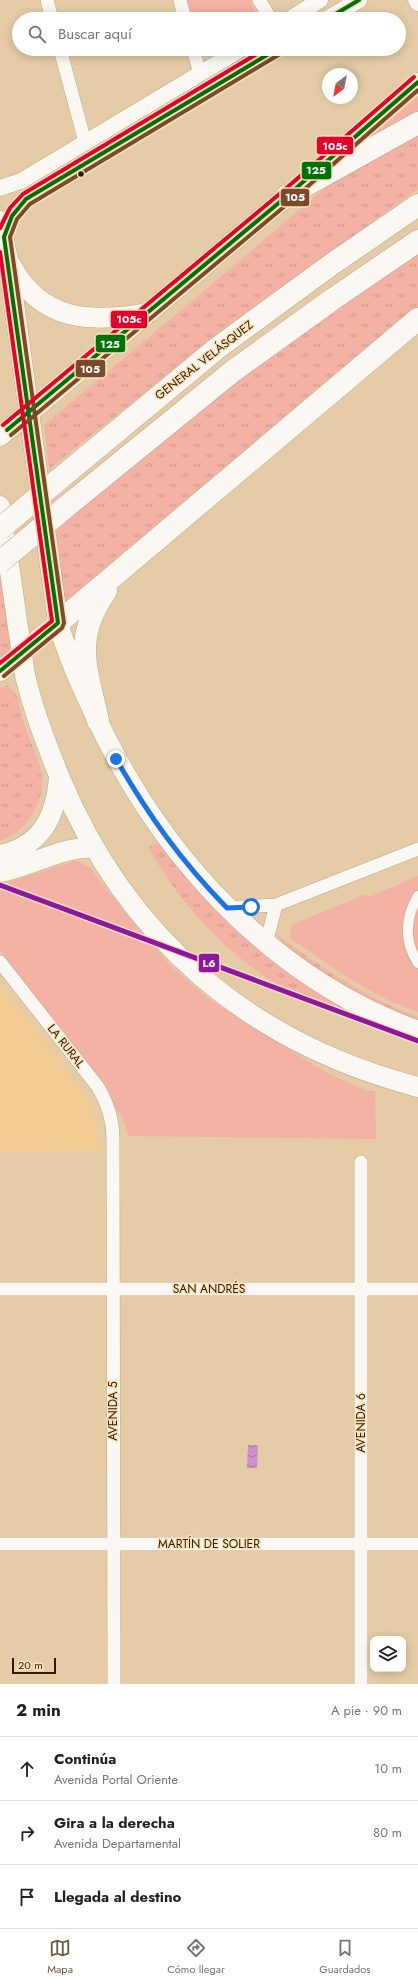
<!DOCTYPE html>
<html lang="es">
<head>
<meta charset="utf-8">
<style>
	body { margin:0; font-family:Jost,sans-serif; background:#f6f6f6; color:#202124 }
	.controls { position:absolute; right:12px; bottom:12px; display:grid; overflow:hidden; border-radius:8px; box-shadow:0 2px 10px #0003 }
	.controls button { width:36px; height:36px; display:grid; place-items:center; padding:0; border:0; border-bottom:1px solid #e0e0e0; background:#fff; color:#202124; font:20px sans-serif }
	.compass { position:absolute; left:322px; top:68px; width:36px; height:36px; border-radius:50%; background:#fff; box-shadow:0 2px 10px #0003; rotate:212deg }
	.scale { position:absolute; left:12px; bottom:10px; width:44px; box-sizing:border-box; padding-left:4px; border:2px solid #2c1c01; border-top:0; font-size:11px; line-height:14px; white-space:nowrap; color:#2c1c01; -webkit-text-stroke:3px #fde2bb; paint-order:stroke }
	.stop { position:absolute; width:12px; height:12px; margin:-9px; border:3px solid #1a73e8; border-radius:50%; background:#fff }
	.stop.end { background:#1a73e8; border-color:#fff; box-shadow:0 1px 4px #0008 }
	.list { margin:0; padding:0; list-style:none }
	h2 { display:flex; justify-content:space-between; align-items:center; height:52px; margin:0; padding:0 16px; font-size:17px }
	h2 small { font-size:13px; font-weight:400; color:#757577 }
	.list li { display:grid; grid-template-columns:26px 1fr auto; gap:12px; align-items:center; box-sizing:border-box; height:64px; padding:0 16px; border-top:1px solid #e0e0e0 }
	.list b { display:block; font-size:15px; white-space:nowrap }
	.list p { margin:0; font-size:13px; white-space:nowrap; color:#757577 }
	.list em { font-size:13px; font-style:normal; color:#757577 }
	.icon { flex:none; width:22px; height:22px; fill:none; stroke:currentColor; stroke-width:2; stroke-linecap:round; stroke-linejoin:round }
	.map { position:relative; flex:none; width:418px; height:1684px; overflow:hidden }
	.search { position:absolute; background:#fff; box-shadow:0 2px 10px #0003; left:12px; right:12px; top:12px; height:44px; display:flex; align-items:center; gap:10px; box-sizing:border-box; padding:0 14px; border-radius:22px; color:#757577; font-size:15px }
	.sheet { height:244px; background:#fff }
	nav { display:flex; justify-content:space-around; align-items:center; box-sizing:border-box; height:56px; border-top:1px solid #e0e0e0; background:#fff; font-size:11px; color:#757577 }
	nav a { display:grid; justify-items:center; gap:2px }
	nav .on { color:#6d5a3b }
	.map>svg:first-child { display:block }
</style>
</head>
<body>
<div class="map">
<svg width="418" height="1684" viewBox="0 0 418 1684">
	<defs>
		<pattern id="grass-tufts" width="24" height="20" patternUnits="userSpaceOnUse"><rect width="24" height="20" fill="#f3b2a4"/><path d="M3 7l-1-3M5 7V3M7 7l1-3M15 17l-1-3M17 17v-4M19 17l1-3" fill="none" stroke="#d0988b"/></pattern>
		<pattern id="water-waves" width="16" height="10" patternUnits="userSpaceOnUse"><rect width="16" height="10" fill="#cf91ce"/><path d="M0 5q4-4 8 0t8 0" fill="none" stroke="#a876a5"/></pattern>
	</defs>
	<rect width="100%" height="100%" fill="#e5cca7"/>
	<path fill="#f1cb91" d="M0,985L91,1103L101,1151L0,1152Z"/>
	<path fill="url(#grass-tufts)" d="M418,132V189L239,318L49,469L44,425L198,296L339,176Z
		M418,254V310L64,607L54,530L233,383Z
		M0,570L13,648L0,658Z
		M7,686C20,691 19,708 23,720C34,758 55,776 32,815C24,828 14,836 0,841V688Z
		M158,843L170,859L221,914L396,1031L390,1032C364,1024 337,1016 313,1004C243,971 186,915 148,847Z
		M278,935C320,968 368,998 418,1017V1022L353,993L283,945Z"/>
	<path fill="#f3b2a4" d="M186,0H250L258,19H191Z
		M418,97V111L367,140Z
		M74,861L80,862L90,868L146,938L172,967L208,998L325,1072L368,1091H375L376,1139L129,1136L122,1116L0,950V885Z
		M418,876V1012C371,996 330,966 290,938L291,925L366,894L369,897Z"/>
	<path fill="url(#water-waves)" d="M248,1445H258L257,1468H247Z"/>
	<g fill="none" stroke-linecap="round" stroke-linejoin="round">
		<defs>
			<path id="pedestrian" d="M418,896C405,918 404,942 418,963"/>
			<path id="minor" d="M47,0L52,19
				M180,0L185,19
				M259,0L271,19
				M60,49L85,142
				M193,49L200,74
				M227,908L276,905L418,849
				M266,944L276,905
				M0,962L98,1087C108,1104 113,1119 113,1138L114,1684
				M361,1162V1684
				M0,1289H418
				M0,1544H418"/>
			<path id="tertiary" d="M416,0L418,3
				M290,19L320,0
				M327,19L359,0
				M0,188L21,181L241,49
				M4,237C7,221 14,210 26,199L277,49"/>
			<path id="secondary" d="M308,177L418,82"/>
			<path id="primary" d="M0,221L8,260L58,623C67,654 80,682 93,711C158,853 268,976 418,1031
				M11,265C41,322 91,323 148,313
				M0,436L30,412L287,196
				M0,506C6,545 12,583 17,621C20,639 22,657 25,675C33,710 46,744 60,778C127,939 250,1043 418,1087
				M0,671L58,623
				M0,855C42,846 56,816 59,777
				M0,872C29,867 66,845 94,848"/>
			<path id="motorway" d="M287,196L418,123
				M57,481L216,349L332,264L418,205
				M67,506L233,371L333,299L418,241
				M58,623L418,319
				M98,721C87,668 72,640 106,591"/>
		</defs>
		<use href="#pedestrian" stroke="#bba78a" stroke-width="11"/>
		<use href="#minor" stroke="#bba78a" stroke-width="14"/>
		<use href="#tertiary" stroke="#bba78a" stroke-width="17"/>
		<use href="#secondary" stroke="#bba78a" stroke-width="19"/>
		<use href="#primary" stroke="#bba78a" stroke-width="21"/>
		<use href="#motorway" stroke="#bba78a" stroke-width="23"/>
		<use href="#pedestrian" stroke="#fbf7f2" stroke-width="10"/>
		<use href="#minor" stroke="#fbf7f2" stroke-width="13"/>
		<use href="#tertiary" stroke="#fbf7f2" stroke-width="16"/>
		<use href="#secondary" stroke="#fbf7f2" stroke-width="18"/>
		<use href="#primary" stroke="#fbf7f2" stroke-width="20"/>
		<use href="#motorway" stroke="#fbf7f2" stroke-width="22"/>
		<defs>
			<path id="motorway-bridge" d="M0,529L57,481
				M0,562L67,506"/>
		</defs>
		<use href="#motorway-bridge" stroke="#bba78a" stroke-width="23" stroke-linecap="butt"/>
		<use href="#motorway-bridge" stroke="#fbf7f2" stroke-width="22"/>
		<defs>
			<path id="bus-1" d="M327,19L359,0
				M7,430L287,196L418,82
				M0,671L58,623L4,237L12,216L26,199L277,49"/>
			<path id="bus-2" d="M11,435L291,201L418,90
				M4,676L62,628L64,623L10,237L17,219L30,204L280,54"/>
			<path id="bus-3" d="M0,228L10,208L23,194L265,49
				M0,252L52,621L0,663
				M3,425L283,191L414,77"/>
		</defs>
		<use href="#bus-1" stroke="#fde2bb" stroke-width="7"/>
		<use href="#bus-2" stroke="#fde2bb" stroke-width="7"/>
		<use href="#bus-3" stroke="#fde2bb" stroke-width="7"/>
		<use href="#bus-1" stroke="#007106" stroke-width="4"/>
		<use href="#bus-2" stroke="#7a4b2a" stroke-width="4"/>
		<use href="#bus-3" stroke="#e4002b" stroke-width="4"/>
		<defs>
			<path id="metro-1" d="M0,885L418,1041"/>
		</defs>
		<use href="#metro-1" stroke="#fde2bb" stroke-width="8"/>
		<use href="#metro-1" stroke="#8e16a1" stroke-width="5"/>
	</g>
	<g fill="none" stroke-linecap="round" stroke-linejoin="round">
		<path stroke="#1a73e8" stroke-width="5" d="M116,759C149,816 181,861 227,908L251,907"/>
	</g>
	<circle fill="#2c1c01" stroke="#fde2bb" stroke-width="1.5" cx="81" cy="174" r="3.5"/>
	<g text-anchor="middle" stroke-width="3" stroke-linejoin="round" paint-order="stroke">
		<g font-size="12" fill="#2c1c01" stroke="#fde2bb">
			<text transform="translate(204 360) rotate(-38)" y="4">GENERAL VELÁSQUEZ</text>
			<text transform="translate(66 1046) rotate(52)" y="4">LA RURAL</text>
			<text x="209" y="1293">SAN ANDRÉS</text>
			<text transform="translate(113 1411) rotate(-90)" y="4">AVENIDA 5</text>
			<text transform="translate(361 1423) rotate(-90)" y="4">AVENIDA 6</text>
			<text x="209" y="1548">MARTÍN DE SOLIER</text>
		</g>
	</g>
	<g stroke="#fde2bb" stroke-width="1.5">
		<rect x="316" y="136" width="38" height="19" rx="4" fill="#e4002b"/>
		<rect x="301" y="161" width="31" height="19" rx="4" fill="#007106"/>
		<rect x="280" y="188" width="30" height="19" rx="4" fill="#7a4b2a"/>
		<rect x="110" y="310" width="38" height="19" rx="4" fill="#e4002b"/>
		<rect x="95" y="334" width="31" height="19" rx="4" fill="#007106"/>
		<rect x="75" y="359" width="31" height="19" rx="4" fill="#7a4b2a"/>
		<rect x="198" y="953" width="22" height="20" rx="4" fill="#8e16a1"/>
	</g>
	<g font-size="11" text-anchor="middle" font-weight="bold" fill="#fff">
		<text x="335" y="150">105c</text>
		<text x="316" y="174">125</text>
		<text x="295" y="201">105</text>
		<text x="129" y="323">105c</text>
		<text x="110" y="348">125</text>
		<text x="90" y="373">105</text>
		<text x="209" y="967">L6</text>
	</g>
</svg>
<div class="controls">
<button><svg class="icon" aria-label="layers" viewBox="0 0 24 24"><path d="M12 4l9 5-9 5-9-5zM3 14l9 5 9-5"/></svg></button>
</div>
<svg class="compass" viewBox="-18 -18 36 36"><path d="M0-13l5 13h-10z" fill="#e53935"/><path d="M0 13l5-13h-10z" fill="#757577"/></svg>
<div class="scale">20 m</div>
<div class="stop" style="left:251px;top:907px"></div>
<div class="stop end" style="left:116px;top:759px"></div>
<div class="search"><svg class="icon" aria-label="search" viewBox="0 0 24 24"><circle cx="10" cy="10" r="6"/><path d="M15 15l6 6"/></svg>Buscar aquí</div>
</div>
<section class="sheet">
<h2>2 min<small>A pie · 90 m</small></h2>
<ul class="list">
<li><svg class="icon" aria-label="ahead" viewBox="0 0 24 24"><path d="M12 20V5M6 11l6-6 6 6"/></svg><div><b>Continúa</b><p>Avenida Portal Oriente</p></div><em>10 m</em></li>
<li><svg class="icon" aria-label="right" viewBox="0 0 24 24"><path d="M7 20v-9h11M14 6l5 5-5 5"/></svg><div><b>Gira a la derecha</b><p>Avenida Departamental</p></div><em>80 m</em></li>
<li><svg class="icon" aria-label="arrive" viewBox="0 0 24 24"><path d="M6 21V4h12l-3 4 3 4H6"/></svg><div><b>Llegada al destino</b></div></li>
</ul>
</section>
<nav>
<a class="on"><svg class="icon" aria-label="map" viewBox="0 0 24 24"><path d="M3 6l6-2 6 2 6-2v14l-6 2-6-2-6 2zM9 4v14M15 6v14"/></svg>Mapa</a>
<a><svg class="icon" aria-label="directions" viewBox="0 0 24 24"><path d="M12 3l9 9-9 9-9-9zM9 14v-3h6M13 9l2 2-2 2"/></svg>Cómo llegar</a>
<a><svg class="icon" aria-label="saved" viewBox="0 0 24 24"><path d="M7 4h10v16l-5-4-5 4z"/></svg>Guardados</a>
</nav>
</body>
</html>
